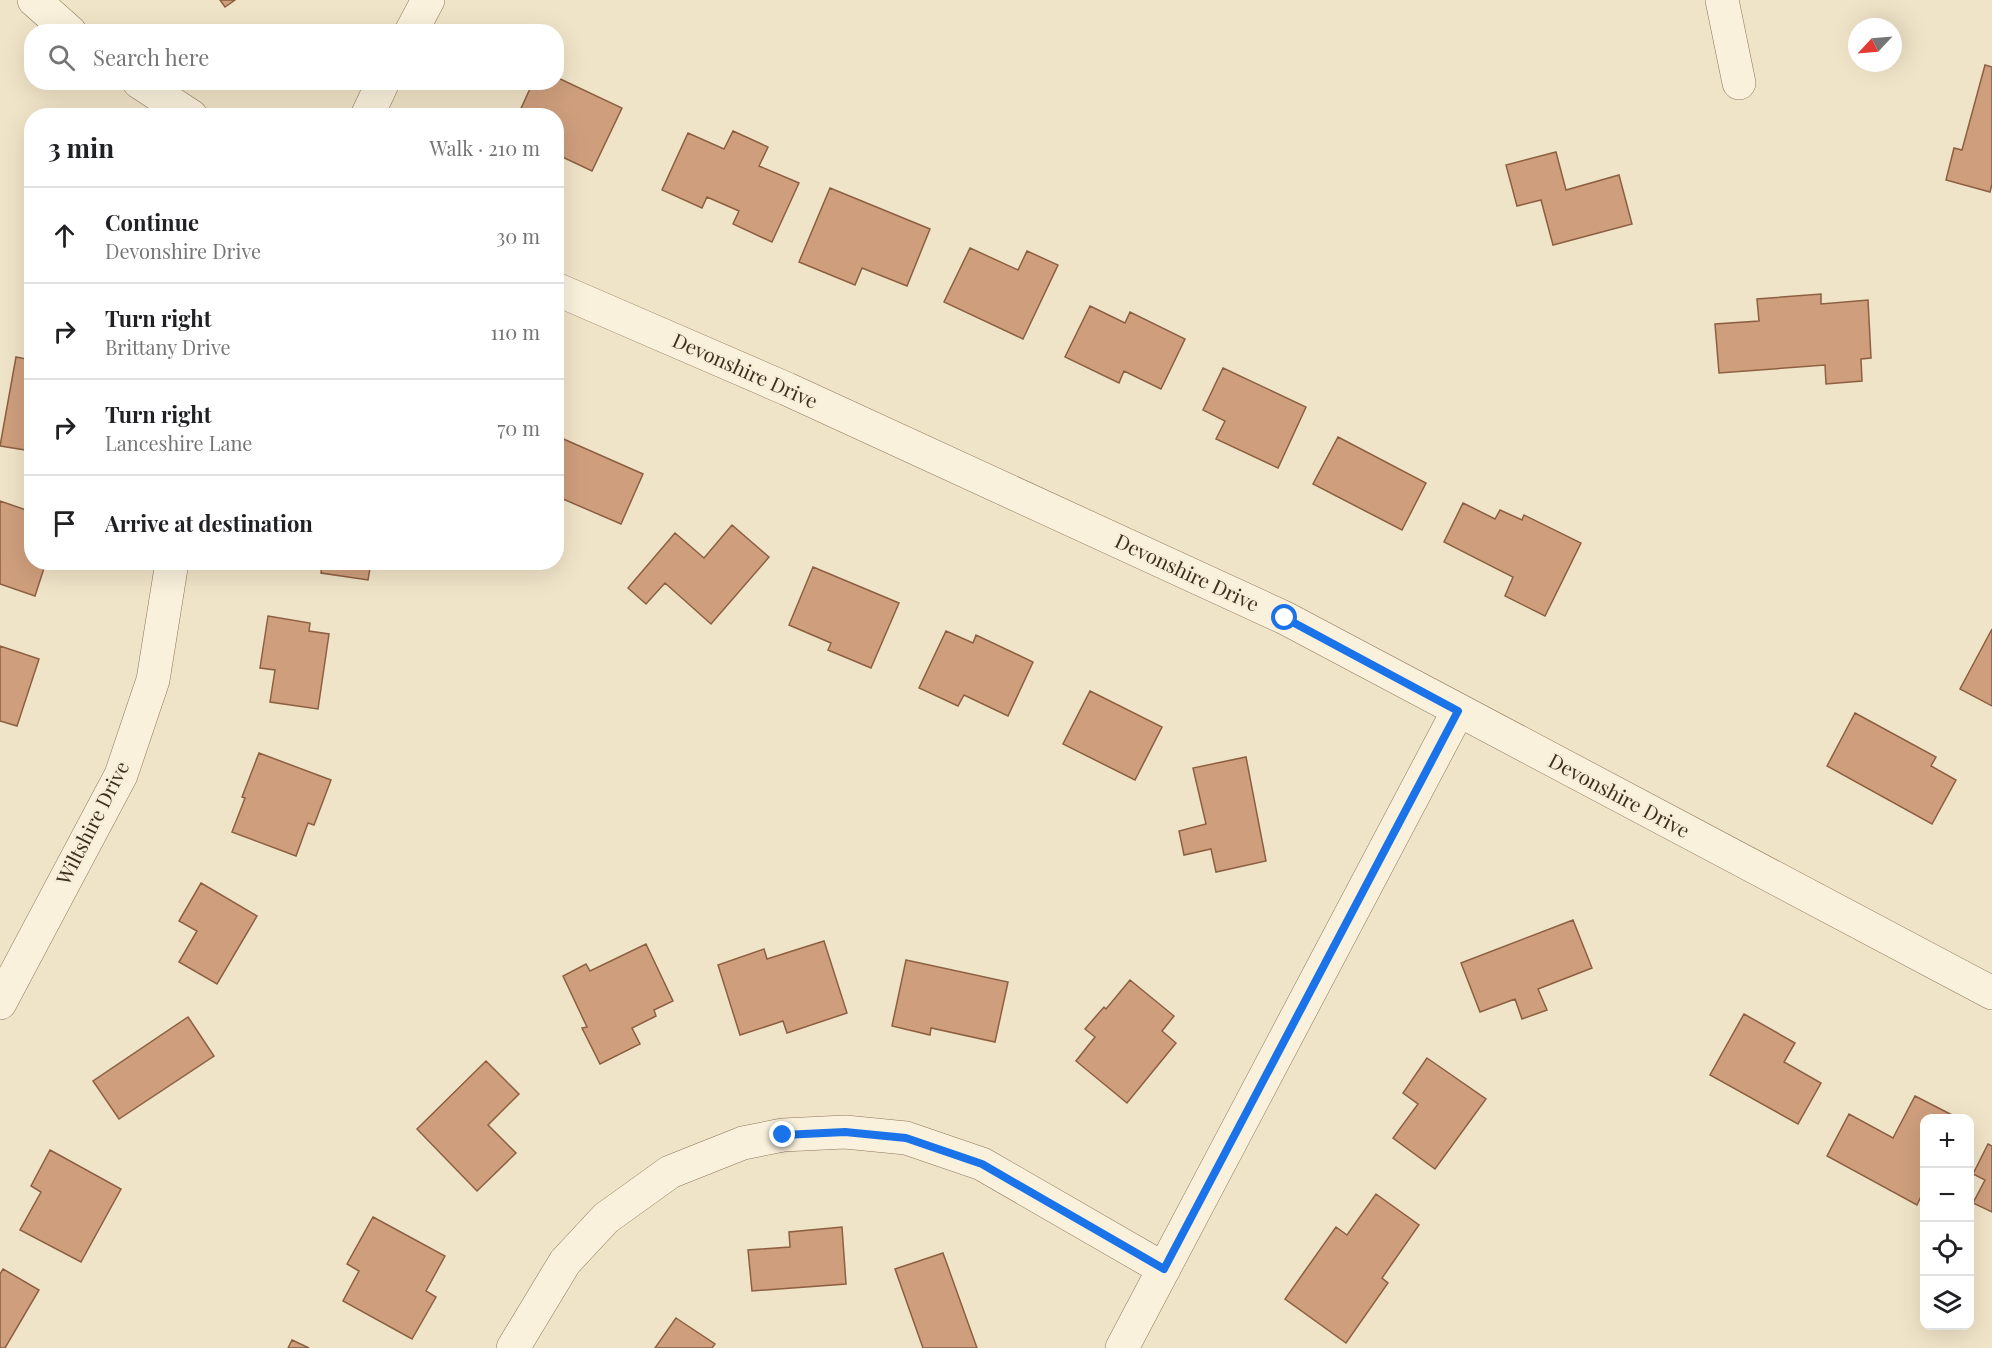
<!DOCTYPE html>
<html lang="en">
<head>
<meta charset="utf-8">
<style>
	body { margin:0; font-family:"Playfair Display",serif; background:#f6f6f6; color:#202124 }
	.controls { position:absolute; right:18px; bottom:18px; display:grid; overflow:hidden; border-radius:12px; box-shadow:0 6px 24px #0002 }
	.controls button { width:54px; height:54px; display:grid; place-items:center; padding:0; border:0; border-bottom:2px solid #e0e0e0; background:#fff; color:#202124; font:30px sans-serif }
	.compass { position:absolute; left:1848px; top:18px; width:54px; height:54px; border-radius:50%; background:#fff; box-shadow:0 6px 24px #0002; rotate:244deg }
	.stop { position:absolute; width:18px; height:18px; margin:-14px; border:4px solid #1a73e8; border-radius:50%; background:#fff }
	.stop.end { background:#1a73e8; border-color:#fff; box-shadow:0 2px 6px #0008 }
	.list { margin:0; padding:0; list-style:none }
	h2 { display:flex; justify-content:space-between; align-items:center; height:78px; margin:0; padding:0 24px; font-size:26px }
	h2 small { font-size:20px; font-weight:400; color:#757577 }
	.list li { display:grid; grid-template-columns:39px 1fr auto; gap:18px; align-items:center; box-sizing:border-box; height:96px; padding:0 24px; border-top:2px solid #e0e0e0 }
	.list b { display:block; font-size:22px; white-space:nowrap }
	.list p { margin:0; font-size:20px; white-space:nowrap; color:#757577 }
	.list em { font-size:20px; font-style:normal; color:#757577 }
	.icon { flex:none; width:33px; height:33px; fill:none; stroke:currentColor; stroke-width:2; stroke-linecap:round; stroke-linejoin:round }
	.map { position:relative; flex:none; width:1992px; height:1348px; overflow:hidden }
	.search { position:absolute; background:#fff; box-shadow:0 6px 24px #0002; left:24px; top:24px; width:540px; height:66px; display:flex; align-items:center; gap:15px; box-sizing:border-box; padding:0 21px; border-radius:24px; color:#757577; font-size:22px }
	.panel { position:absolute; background:#fff; box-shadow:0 6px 24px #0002; left:24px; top:108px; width:540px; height:462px; border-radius:24px }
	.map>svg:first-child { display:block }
</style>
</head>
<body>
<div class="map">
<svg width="1992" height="1348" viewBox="0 0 1992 1348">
	<rect width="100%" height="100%" fill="#f0e4c8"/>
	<path fill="#cf9f7d" stroke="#8d5f41" stroke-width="1.5" d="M220,0H235L225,7Z
		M1985,65L1992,67V184L1990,192L1946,180L1954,148L1962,150Z
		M556,77L622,108L592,171L556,154V116L518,115L533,82H556Z
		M733,131L768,147L759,166L799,183L772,242L733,224L739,211L707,197L702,208L662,190L688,133L724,149Z
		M1556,152L1566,190L1619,175L1632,224L1553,245L1541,200L1517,206L1506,165Z
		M830,188L930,229L907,286L862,268L855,285L799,262Z
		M970,248L1018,270L1027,251L1058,265L1023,339L944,302Z
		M1821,294V304L1868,300L1871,358L1861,359L1862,381L1826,384L1825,365L1719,373L1715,324L1759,321L1757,299Z
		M1090,306L1125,323L1130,312L1185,339L1161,389L1124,371L1119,383L1065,357Z
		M16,357L32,360V451L0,446Z
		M1223,368L1306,407L1278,468L1216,439L1225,421L1203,410Z
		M559,437L643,474L621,524L556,496V443Z
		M1338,437L1426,483L1402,530L1313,484Z
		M0,501L32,512V562H46L35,596L0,584Z
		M1463,503L1495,519L1500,510L1522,520L1524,515L1581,543L1545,616L1505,596L1513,577L1444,542Z
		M732,525L769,557L711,624L665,583L646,604L628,588L675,533L704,558Z
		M322,562H371L368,580L321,573Z
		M813,567L899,603L871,668L828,650L831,643L789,625Z
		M268,616L310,623L309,631L329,634L318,709L270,702L275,670L260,668Z
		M1992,629V706L1960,689Z
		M946,631L973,643L976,635L1033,662L1008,716L964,695L958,706L919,688Z
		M0,646L39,659L17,726L0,721Z
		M1090,691L1162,727L1135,780L1063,744Z
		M1855,713L1936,757L1931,766L1956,780L1932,824L1827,766Z
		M259,753L331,780L314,825L308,823L296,856L232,832L245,798L242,797Z
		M1246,757L1266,861L1216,872L1211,849L1184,855L1179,831L1206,824L1193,768Z
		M201,883L257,916L217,984L179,962L197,931L179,921Z
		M1573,920L1592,968L1538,989L1547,1010L1522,1019L1515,999L1480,1012L1461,963Z
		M824,941L847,1013L787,1033L783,1021L740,1035L718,965L764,949L767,959Z
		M646,944L673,1001L654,1010L656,1016L632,1028L640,1044L600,1064L582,1028L587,1027L563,976L586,964L590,971Z
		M906,960L1008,982L995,1042L931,1028L930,1035L892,1026Z
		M1130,980L1174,1016L1162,1031L1176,1043L1127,1103L1076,1061L1095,1037L1085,1029L1104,1007L1106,1009Z
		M1744,1014L1795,1043L1784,1062L1821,1083L1798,1124L1710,1075Z
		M188,1017L214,1056L119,1119L93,1081Z
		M1427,1058L1486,1099L1435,1169L1393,1138L1418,1104L1403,1093Z
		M486,1061L519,1094L488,1125L516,1153L477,1191L417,1129Z
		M1915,1096L1958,1118H1924V1190L1917,1205L1827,1156L1849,1114L1893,1138Z
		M1988,1144L1992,1146V1212L1973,1203L1985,1180L1973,1174Z
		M50,1150L121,1189L81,1262L20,1230L41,1192L31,1186Z
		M1376,1194L1419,1225L1382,1278L1388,1283L1346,1343L1285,1299L1336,1227L1347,1235Z
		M373,1217L445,1256L426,1291L436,1297L412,1339L343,1301L359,1271L347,1264Z
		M842,1227L846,1284L752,1291L748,1250L790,1247L789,1232Z
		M943,1253L977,1348H923L895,1269Z
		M3,1269L39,1290L5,1348H0V1274Z
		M676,1318L715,1344L712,1348H655Z
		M292,1340L309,1348H288Z"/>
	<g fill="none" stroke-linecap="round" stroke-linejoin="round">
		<defs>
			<path id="minor" d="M1722,0L1739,83
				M411,32L428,0
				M367,116L383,82
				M0,1003L121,775L153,680L172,562
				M513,1348L565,1262L606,1218L670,1172L743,1143L783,1135L845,1132L906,1138L982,1164L1164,1269
				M1122,1348L1458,711"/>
			<path id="tertiary" d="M34,0L70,32
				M139,82L191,116
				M556,289L787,389L1285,618L1992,993"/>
		</defs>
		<use href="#minor" stroke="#8d765c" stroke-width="34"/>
		<use href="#tertiary" stroke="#8d765c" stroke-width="34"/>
		<use href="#minor" stroke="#faf1dc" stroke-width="33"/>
		<use href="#tertiary" stroke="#faf1dc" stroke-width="33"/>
	</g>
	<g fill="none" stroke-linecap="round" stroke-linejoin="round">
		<path stroke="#1a73e8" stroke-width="8" d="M783,1135L845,1132L906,1138L982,1164L1164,1269L1458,711L1285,618"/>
	</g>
	<g text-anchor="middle" stroke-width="4.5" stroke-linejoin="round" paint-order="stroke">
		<g font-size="20" fill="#3d2e20" stroke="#f7eed8">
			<text transform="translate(745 371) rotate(24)" y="7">Devonshire Drive</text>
			<text transform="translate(1187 573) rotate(25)" y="7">Devonshire Drive</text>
			<text transform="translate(1619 796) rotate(28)" y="7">Devonshire Drive</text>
			<text transform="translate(93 823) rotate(-63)" y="7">Wiltshire Drive</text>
		</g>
	</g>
</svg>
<div class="controls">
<button>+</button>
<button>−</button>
<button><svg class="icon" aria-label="locate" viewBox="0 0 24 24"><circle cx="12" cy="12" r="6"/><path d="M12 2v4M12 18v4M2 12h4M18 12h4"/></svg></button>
<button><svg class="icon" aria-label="layers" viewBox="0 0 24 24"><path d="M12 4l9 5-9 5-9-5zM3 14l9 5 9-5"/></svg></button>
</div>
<svg class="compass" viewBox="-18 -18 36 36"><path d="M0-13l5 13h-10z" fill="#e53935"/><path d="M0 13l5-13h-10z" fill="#757577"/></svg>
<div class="stop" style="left:1285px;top:618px"></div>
<div class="stop end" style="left:783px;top:1135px"></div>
<div class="search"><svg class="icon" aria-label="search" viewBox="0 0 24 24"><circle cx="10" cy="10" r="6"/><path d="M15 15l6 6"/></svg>Search here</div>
<section class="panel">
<h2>3 min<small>Walk · 210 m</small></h2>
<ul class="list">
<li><svg class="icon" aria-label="ahead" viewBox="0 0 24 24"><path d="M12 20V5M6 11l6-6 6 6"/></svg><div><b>Continue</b><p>Devonshire Drive</p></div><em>30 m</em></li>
<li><svg class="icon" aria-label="right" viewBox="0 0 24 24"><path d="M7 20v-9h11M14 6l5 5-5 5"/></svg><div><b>Turn right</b><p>Brittany Drive</p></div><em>110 m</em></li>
<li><svg class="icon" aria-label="right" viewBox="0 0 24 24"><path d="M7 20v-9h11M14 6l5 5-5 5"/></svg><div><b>Turn right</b><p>Lanceshire Lane</p></div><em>70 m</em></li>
<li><svg class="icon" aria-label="arrive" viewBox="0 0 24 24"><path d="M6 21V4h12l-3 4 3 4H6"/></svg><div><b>Arrive at destination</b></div></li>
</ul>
</section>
</div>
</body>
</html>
